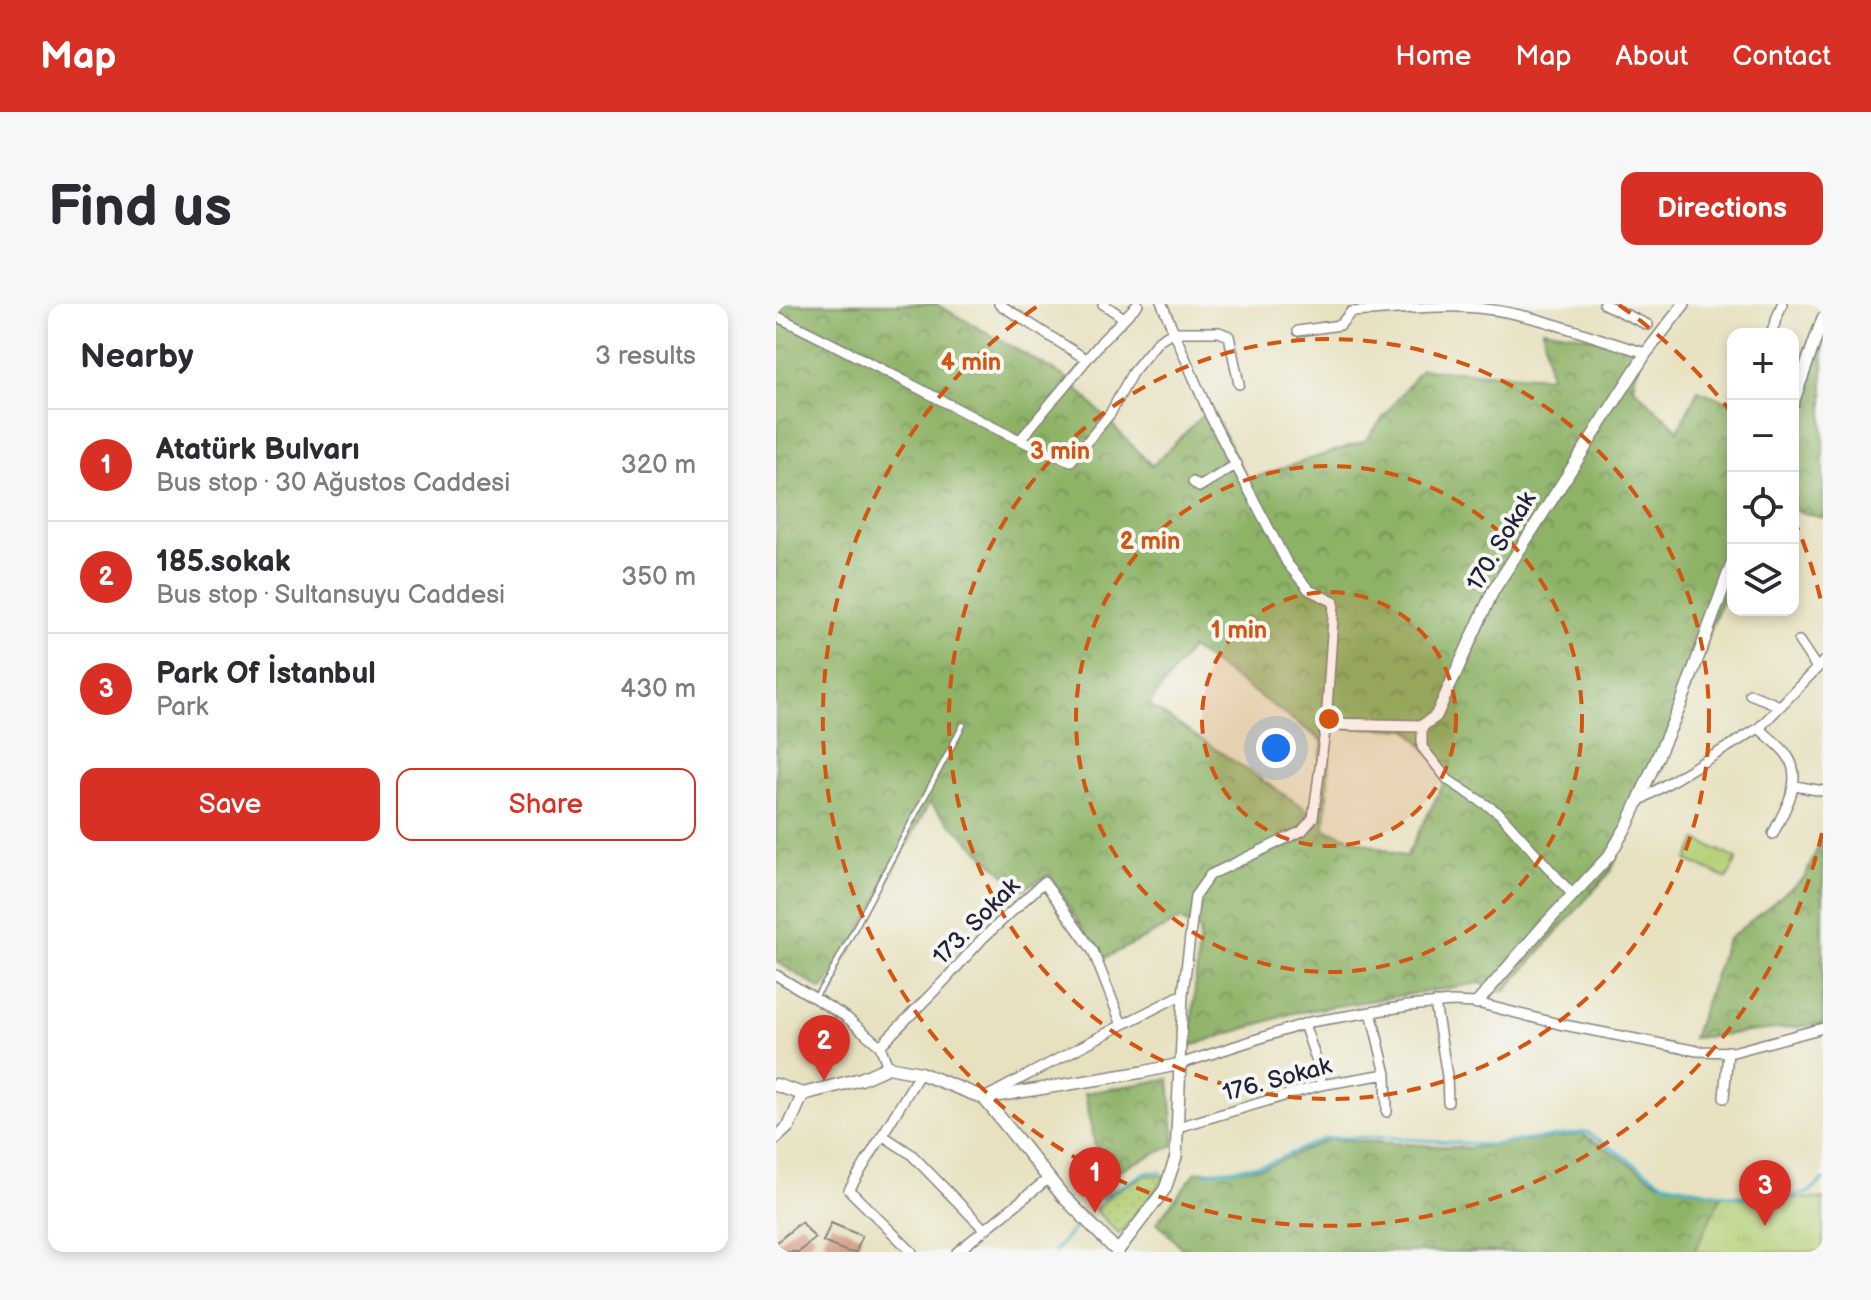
<!DOCTYPE html>
<html lang="en">
<head>
<meta charset="utf-8">
<style>
	body { margin:0; font-family:"Balsamiq Sans",sans-serif; background:#f7f7f7; color:#2b2b33 }
	.controls { position:absolute; right:24px; top:24px; display:grid; overflow:hidden; border-radius:16px; box-shadow:0 4px 12px #0003 }
	.controls button { width:72px; height:72px; display:grid; place-items:center; padding:0; border:0; border-bottom:2px solid #e1e1e2; background:#fff; color:#2b2b33; font:40px sans-serif }
	.you { position:absolute; left:500px; top:444px; width:28px; height:28px; margin:-20px; border:6px solid #fff; border-radius:50%; background:#1a73e8; box-shadow:0 0 0 12px #1a73e833 }
	.badge { display:grid; place-items:center; width:52px; height:52px; border-radius:50%; background:#d93025; color:#fff; font-size:26px; font-weight:700 }
	.pin { position:absolute; translate:-50% -66px; filter:drop-shadow(0 2px 4px #0008) }
	.pin::after { content:''; position:absolute; top:42px; width:28px; height:24px; background:inherit; clip-path:polygon(0 0,100% 0,50% 100%) }
	.list { margin:0; padding:0; list-style:none }
	h2 { display:flex; justify-content:space-between; align-items:center; height:104px; margin:0; padding:0 32px; font-size:34px }
	h2 small { font-size:26px; font-weight:400; color:#7c7c81 }
	.list li { display:grid; grid-template-columns:52px 1fr auto; gap:24px; align-items:center; box-sizing:border-box; height:112px; padding:0 32px; border-top:2px solid #e1e1e2 }
	.list b { display:block; font-size:30px; white-space:nowrap }
	.list p { margin:0; font-size:26px; white-space:nowrap; color:#7c7c81 }
	.list em { font-size:26px; font-style:normal; color:#7c7c81 }
	.actions { display:flex; gap:16px; padding:24px 32px }
	.actions a { flex:1; padding:18px 0; border:2px solid #d93025; border-radius:16px; text-align:center; font-size:28px; color:#d93025 }
	.actions .main { background:#d93025; color:#fff }
	.icon { flex:none; width:44px; height:44px; fill:none; stroke:currentColor; stroke-width:2; stroke-linecap:round; stroke-linejoin:round }
	.map { position:relative; flex:none; width:1047px; height:948px; overflow:hidden; border-radius:16px }
	header { display:flex; align-items:center; gap:48px; box-sizing:border-box; height:112px; padding:0 40px; background:#d93025; color:#fff }
	header strong { font-size:38px }
	nav { display:flex; gap:44px; margin-inline-start:auto; font-size:28px }
	.intro { display:flex; align-items:center; justify-content:space-between; box-sizing:border-box; height:192px; padding:0 48px }
	h1 { margin:0; font-size:56px }
	.button { padding:20px 36px; border-radius:16px; background:#d93025; color:#fff; font-size:28px; font-weight:700 }
	main { display:flex; gap:48px; padding:0 48px }
	aside { flex:1; background:#fff; border-radius:16px; box-shadow:0 4px 12px #0003 }
	.map>svg:first-child { display:block }
</style>
</head>
<body>
<header>
<strong>Map</strong>
<nav><a>Home</a><a>Map</a><a>About</a><a>Contact</a></nav>
</header>
<div class="intro"><h1>Find us</h1><a class="button">Directions</a></div>
<main>
<aside>
<h2>Nearby<small>3 results</small></h2>
<ul class="list">
<li><span class="badge">1</span><div><b>Atatürk Bulvarı</b><p>Bus stop · 30 Ağustos Caddesi</p></div><em>320 m</em></li>
<li><span class="badge">2</span><div><b>185.sokak</b><p>Bus stop · Sultansuyu Caddesi</p></div><em>350 m</em></li>
<li><span class="badge">3</span><div><b>Park Of İstanbul</b><p>Park</p></div><em>430 m</em></li>
</ul>
<div class="actions"><a class="main">Save</a><a>Share</a></div>
</aside>
<div class="map">
<svg width="1047" height="948" viewBox="0 0 1047 948">
	<defs>
		<pattern id="grass-dots" width="8" height="8" patternUnits="userSpaceOnUse" patternTransform="scale(2)"><rect width="8" height="8" fill="#b3cf75"/><path d="M2 2h.1M6 6h.1" fill="none" stroke="#9ab166" stroke-width="1.8" stroke-linecap="round"/></pattern>
		<pattern id="forest-crowns" width="20" height="18" patternUnits="userSpaceOnUse" patternTransform="scale(2)"><rect width="20" height="18" fill="#8eb266"/><path d="M2 6a3 3 0 1 1 6 0M12 15a3 3 0 1 1 6 0" fill="none" stroke="#749055"/></pattern>
		<pattern id="park-tufts" width="24" height="20" patternUnits="userSpaceOnUse" patternTransform="scale(2)"><rect width="24" height="20" fill="#b3cf75"/><path d="M3 7l-1-3M5 7V3M7 7l1-3M15 17l-1-3M17 17v-4M19 17l1-3" fill="none" stroke="#9ab166"/></pattern>
	</defs>
	<rect width="100%" height="100%" fill="#f6f6f2"/>
	<filter id="ink" filterUnits="userSpaceOnUse"><feTurbulence type="fractalNoise" baseFrequency=".0125" numOctaves="2"/><feDisplacementMap in="SourceGraphic" scale="16" xChannelSelector="R" yChannelSelector="G"/><feConvolveMatrix kernelMatrix="1 2 1 2 8 2 1 2 1" color-interpolation-filters="sRGB"/></filter>
	<filter id="wash" filterUnits="userSpaceOnUse"><feTurbulence type="fractalNoise" baseFrequency=".006" numOctaves="4" result="noise"/><feDisplacementMap in="SourceGraphic" scale="32" xChannelSelector="R" yChannelSelector="G"/><feGaussianBlur stdDeviation="1.8" result="paint"/><feColorMatrix in="noise" values="0 0 0 0 0 0 0 0 0 0 0 0 0 0 0 0 0 1.4 0 .05"/><feComposite in="paint" operator="in"/></filter>
	<g filter="url(#wash)">
		<rect width="100%" height="100%" fill="#e7e1bf"/>
		<path fill="url(#grass-dots)" stroke="#6a7858" stroke-width="2" d="M369,871L391,872L343,930L319,906L336,889Z"/>
		<path fill="url(#forest-crowns)" stroke="#586a50" stroke-width="2" fill-rule="evenodd" d="M0,0H160L291,74L376,162L435,103L471,176L589,137L645,65L774,73L767,25L866,42L857,83L902,126L922,86L957,99V270L835,567L728,688L704,679L517,709L414,742L424,626L404,616L325,656L273,571L245,586L153,499L76,645L46,686L0,657ZM415,344L547,437L536,509L373,401ZM555,423L632,425L672,471L630,553L549,525Z
			M1047,4V214L1017,206V77Z
			M1047,532V720L917,734L951,636L1029,573Z
			M393,775L399,841L325,874L309,789Z
			M807,830L881,877L946,891L918,948H409L381,918L420,868L488,863L553,835L693,844Z"/>
		<path fill="url(#park-tufts)" stroke="#6a7858" stroke-width="2" d="M946,891L1047,895V948H918Z"/>
		<path fill="#b3cf75" stroke="#6a7858" stroke-width="2" d="M921,536L961,555L951,575L911,556Z"/>
		<g fill="none" stroke-linecap="round" stroke-linejoin="round">
			<path stroke="#4ab3c8" stroke-width="3" d="M430,869L490,860L549,834L607,833L712,841L811,828L888,879L987,898L1032,889L1047,876
				M323,895L370,868H385
				M278,948L302,920"/>
		</g>
		<g id="blocks">
			<path fill="#d19681" d="M25,918L39,934L23,948H6L0,939Z
				M55,919L86,932L80,948H72L47,938Z"/>
		</g>
	</g>
	<g filter="url(#ink)">
		<use href="#blocks" fill-opacity="0" stroke="#84827d" stroke-width="2"/>
		<g fill="none" stroke-linecap="round" stroke-linejoin="round">
			<defs>
				<path id="service" d="M40,692L54,671L187,421"/>
				<path id="minor" d="M223,0L310,55
					M327,0L348,14
					M386,0L434,112L511,259L533,286L558,298L550,420L537,514L526,527L434,571L419,592L407,690L404,760L534,718L632,702L675,698L701,699L783,720L921,747L957,748L1047,724
					M828,0L872,21
					M0,12C49,36 96,60 144,85C193,111 242,138 295,157L334,110L356,69L383,36L396,28H443L453,32L463,80
					M522,27L564,21L575,8C612,7 650,1 686,3C749,5 810,32 870,49
					M995,30L1006,0
					M244,136L326,37L362,0
					M417,178L423,183L461,160
					M1023,337L1041,364
					M974,390L1004,402
					M646,422V443L672,476L723,509L796,590
					M983,424C992,433 1004,441 1011,451C1029,477 1008,506 997,530
					M1019,482L1047,487
					M861,498L983,424L1047,358
					M0,671L70,713L104,742L112,763
					M659,699L671,772L672,798
					M595,708L610,770L611,808
					M528,720L544,767L545,781
					M346,721L407,690
					M104,742L169,676L207,634L268,578L317,647L346,721L212,792
					M948,794L952,747
					M402,823L545,781L610,770
					M106,831L135,850L208,925
					M136,948L73,886L144,769
					M181,948L273,874"/>
				<path id="tertiary" d="M1017,99L1047,14
					M550,420L646,422L660,412L717,287L870,49L908,0
					M701,699L763,627L833,552L852,520L905,400L957,257
					M208,794L367,768L404,760L400,853L389,885L341,948
					M0,834L13,822L27,790"/>
				<path id="secondary" d="M0,781L27,790L85,775L112,763L144,769L208,794L287,892L342,948"/>
			</defs>
			<use href="#service" stroke="#84827d" stroke-width="7"/>
			<use href="#minor" stroke="#84827d" stroke-width="12"/>
			<use href="#tertiary" stroke="#84827d" stroke-width="14"/>
			<use href="#secondary" stroke="#84827d" stroke-width="15"/>
			<use href="#service" stroke="#fff" stroke-width="4"/>
			<use href="#minor" stroke="#fff" stroke-width="9"/>
			<use href="#tertiary" stroke="#fff" stroke-width="11"/>
			<use href="#secondary" stroke="#fff" stroke-width="12"/>
		</g>
	</g>
	<circle cx="553" cy="415" r="127" fill="#d45411" fill-opacity=".12"/>
	<g fill="none" stroke="#d45411" stroke-width="4" stroke-dasharray="14 10">
		<circle cx="553" cy="415" r="127"/>
		<circle cx="553" cy="415" r="253"/>
		<circle cx="553" cy="415" r="380"/>
		<path d="M1046 529A506 506 0 1 1 263 1M843 1A506 506 0 0 1 954 107M1017 213A506 506 0 0 1 1046 301"/>
	</g>
	<g text-anchor="middle" stroke-width="8" stroke-linejoin="round" paint-order="stroke">
		<g font-size="24" fill="#22223b" stroke="#f6f6f2">
			<text transform="translate(725 237) rotate(-59)" y="8">170. Sokak</text>
			<text transform="translate(200 617) rotate(-45)" y="8">173. Sokak</text>
			<text transform="translate(501 775) rotate(-15)" y="8">176. Sokak</text>
		</g>
	</g>
	<circle cx="553" cy="415" r="12" fill="#d45411" stroke="#f6f6f2" stroke-width="4"/>
	<g font-size="24" text-anchor="middle" font-weight="bold" fill="#d45411" stroke="#f6f6f2" stroke-width="8" stroke-linejoin="round" paint-order="stroke">
		<text x="195" y="66">4 min</text>
		<text x="284" y="155">3 min</text>
		<text x="374" y="245">2 min</text>
		<text x="463" y="334">1 min</text>
	</g>
</svg>
<div class="controls">
<button>+</button>
<button>−</button>
<button><svg class="icon" aria-label="locate" viewBox="0 0 24 24"><circle cx="12" cy="12" r="6"/><path d="M12 2v4M12 18v4M2 12h4M18 12h4"/></svg></button>
<button><svg class="icon" aria-label="layers" viewBox="0 0 24 24"><path d="M12 4l9 5-9 5-9-5zM3 14l9 5 9-5"/></svg></button>
</div>
<div class="you"></div>
<div class="pin badge" style="left:319px;top:909px">1</div>
<div class="pin badge" style="left:48px;top:777px">2</div>
<div class="pin badge" style="left:989px;top:922px">3</div>
</div>
</main>
</body>
</html>
